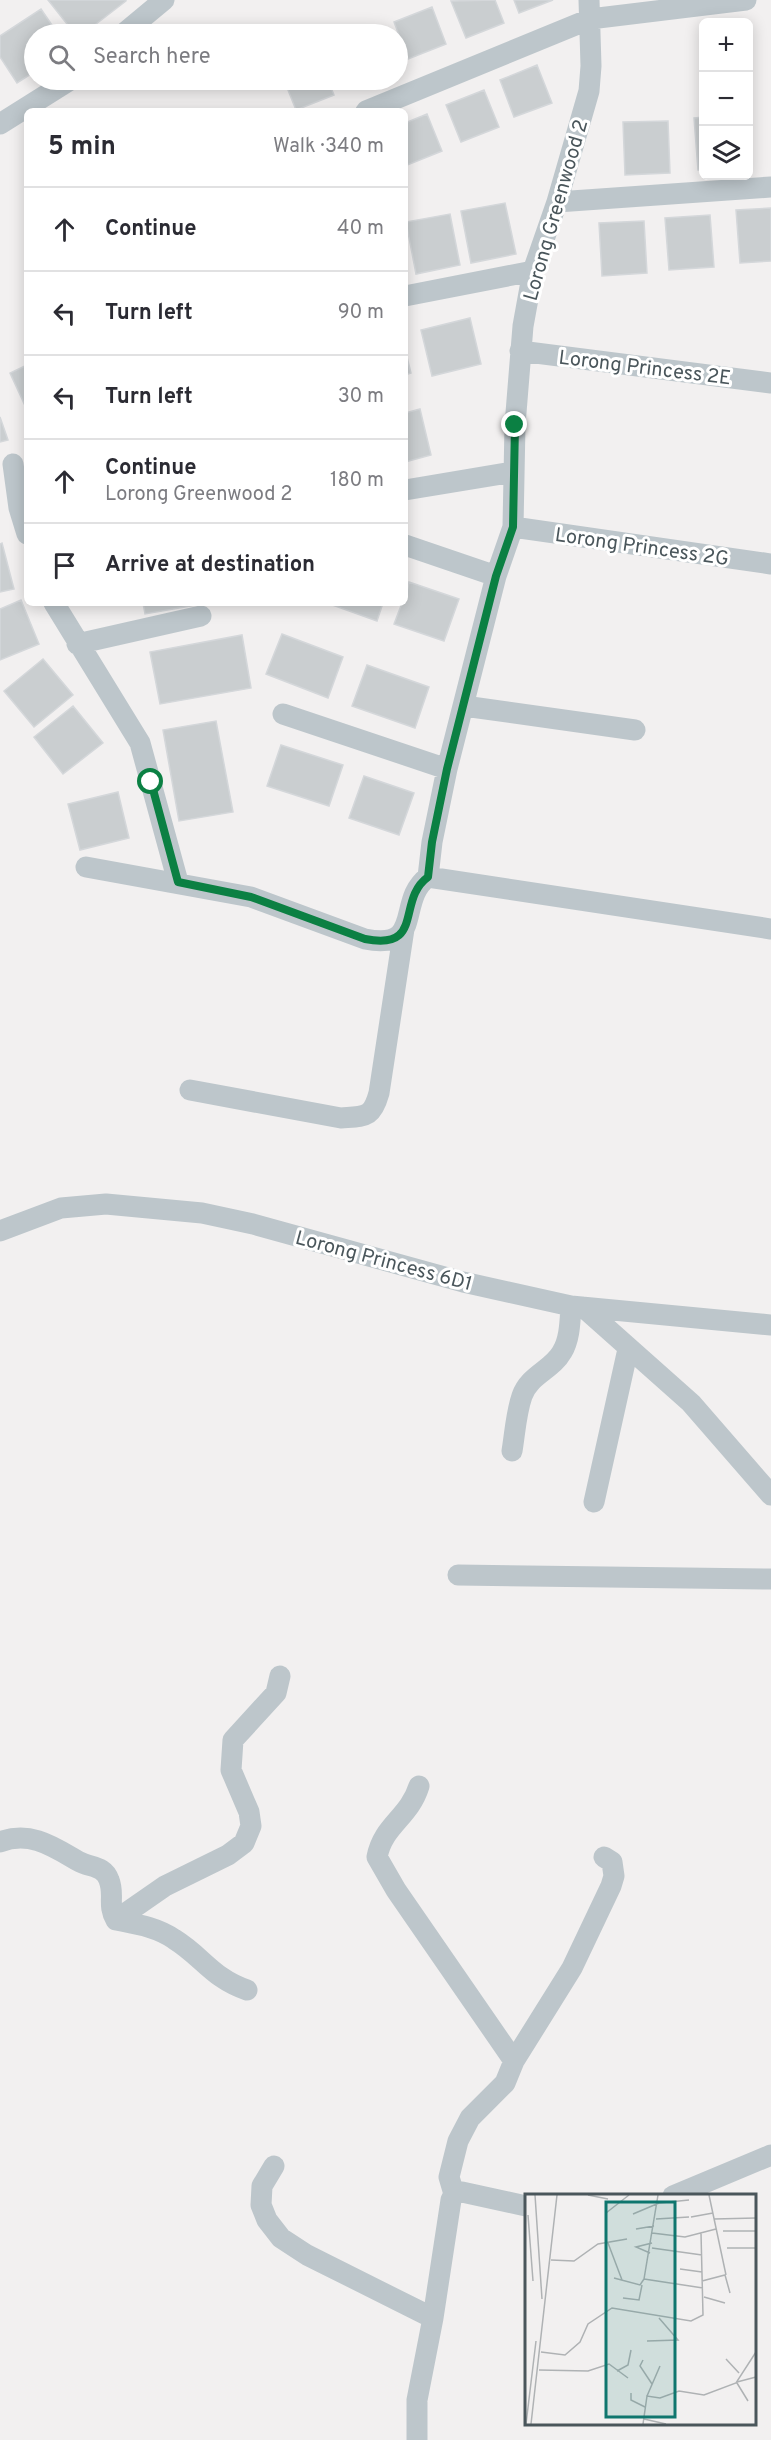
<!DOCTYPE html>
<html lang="en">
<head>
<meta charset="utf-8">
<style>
	body { margin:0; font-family:Overpass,sans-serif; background:#f2f2f3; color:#2b2b33 }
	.controls { position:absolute; right:18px; top:18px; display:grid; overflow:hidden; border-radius:9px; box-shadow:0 3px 15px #0003 }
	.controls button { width:54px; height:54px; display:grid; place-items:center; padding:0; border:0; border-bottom:2px solid #e1e1e2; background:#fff; color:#2b2b33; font:30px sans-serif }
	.stop { position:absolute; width:18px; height:18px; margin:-14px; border:4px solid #0b8043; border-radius:50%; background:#fff }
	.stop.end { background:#0b8043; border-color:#fff; box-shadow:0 2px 6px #0008 }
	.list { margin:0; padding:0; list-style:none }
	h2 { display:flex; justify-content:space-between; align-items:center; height:78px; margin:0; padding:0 24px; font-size:26px }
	h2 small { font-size:20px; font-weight:400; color:#7c7c81 }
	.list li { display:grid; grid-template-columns:39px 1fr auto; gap:18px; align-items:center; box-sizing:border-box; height:84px; padding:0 24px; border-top:2px solid #e1e1e2 }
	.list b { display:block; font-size:22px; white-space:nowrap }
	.list p { margin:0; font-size:20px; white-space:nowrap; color:#7c7c81 }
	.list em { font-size:20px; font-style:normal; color:#7c7c81 }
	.icon { flex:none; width:33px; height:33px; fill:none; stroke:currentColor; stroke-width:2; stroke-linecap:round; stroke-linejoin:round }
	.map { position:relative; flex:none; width:771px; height:2440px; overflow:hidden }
	.search { position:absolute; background:#fff; box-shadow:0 3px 15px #0003; left:24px; top:24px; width:384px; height:66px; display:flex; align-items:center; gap:15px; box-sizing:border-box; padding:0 21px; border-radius:33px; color:#7c7c81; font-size:22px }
	.panel { position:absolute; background:#fff; box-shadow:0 3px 15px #0003; left:24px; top:108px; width:384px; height:498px; border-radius:9px }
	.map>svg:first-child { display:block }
</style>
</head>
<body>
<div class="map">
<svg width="771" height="2440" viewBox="0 0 771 2440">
	<rect width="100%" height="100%" fill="#f2f0f0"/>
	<path fill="#caced0" stroke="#d4d7da" stroke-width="1.5" d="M48,0H126V1L83,34H75Z
		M495,0L504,23L466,38L451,1Z
		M514,0H553L519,13Z
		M432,7L446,44L408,59L394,22Z
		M41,9L58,34H34V72L17,83L0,57V36Z
		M375,28L378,34H357Z
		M537,65L552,103L514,117L500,80Z
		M284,80H328L334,95L296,110Z
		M484,90L499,127L461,142L446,105Z
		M427,114L442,151L405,166V123Z
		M704,117V170H698L694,118Z
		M668,121L670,173L625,175L623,122Z
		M505,203L516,254L471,263L461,211Z
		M771,208V261L740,263L736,210Z
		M450,214L460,265L416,274L406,222Z
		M710,215L714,267L669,270L665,218Z
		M644,221L647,273L602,276L599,223Z
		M470,318L481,364L432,376L421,330Z
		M405,349L411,373L405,375Z
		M27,365V410L10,373Z
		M420,409L431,455L405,462V413Z
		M0,417L8,440L0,442Z
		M2,543L14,589L0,592V544Z
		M409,582L459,599L444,641L394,624L402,603H405Z
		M21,600L39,644L0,660V609Z
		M143,603H208L145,614Z
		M327,603H383L377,621Z
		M282,634L343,657L328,698L266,674Z
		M242,635L251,688L160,704L150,652Z
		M43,659L73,695L34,727L4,691Z
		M367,665L429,687L415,728L352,706Z
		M73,706L103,743L63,774L34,737Z
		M216,721L233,812L179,821L163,730Z
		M281,745L343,765L329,806L267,786Z
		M364,776L414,793L399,835L349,818Z
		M118,792L129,838L80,850L68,804Z"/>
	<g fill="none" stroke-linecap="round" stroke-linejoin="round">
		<path stroke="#bdc6cb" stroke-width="21" d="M123,34L164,0
			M366,111L590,19L746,0
			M0,124L70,80
			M557,202L771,187
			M405,296L533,271
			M520,351L771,383
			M13,464L19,508L27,534
			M405,490L513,472
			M513,527L771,564
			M405,545L496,576
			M54,603L140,743L178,882
			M77,644L201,616
			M464,706L635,730
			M283,714L447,769
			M86,867L251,897L365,939C425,951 396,900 428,877L771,929
			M428,877L432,842L447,769L496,576L513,527L515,425L523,326L533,271L557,202L589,91L591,66L589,0
			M190,1090L341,1118C366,1116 372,1118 379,1093L404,929
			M0,1231L61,1208L106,1204L202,1213L253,1224L463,1282L571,1306L771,1325
			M583,1307L691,1403L771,1495
			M512,1451C515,1433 516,1413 522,1396C529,1375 552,1370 562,1352C570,1339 570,1321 571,1306
			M594,1502L628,1349
			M458,1575L771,1579
			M419,1786C409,1818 383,1825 377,1857L396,1890L514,2061
			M0,1842C30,1830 54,1847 78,1861C90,1868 104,1865 109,1880C115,1895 107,1905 116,1920C136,1924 157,1927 174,1939C203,1957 212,1978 247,1990
			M116,1920L165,1886L228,1855L244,1843L251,1826L249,1812L231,1770L233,1740L276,1693L280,1676
			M274,2166L262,2186L261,2205L267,2220L281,2238L307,2255L433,2318
			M454,2194L449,2177L458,2141L470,2118L505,2083L514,2061L572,1968L611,1886L614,1876L612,1862L604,1857
			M673,2196L771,2155
			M417,2440V2400L433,2318L451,2200L454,2194L462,2192L526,2206"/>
	</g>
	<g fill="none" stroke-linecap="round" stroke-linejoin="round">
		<path stroke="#0b8043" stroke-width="8" d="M151,782L178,882L251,897L365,939C425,951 396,900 428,877L432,842L447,769L496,576L513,527L515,425"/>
	</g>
	<g text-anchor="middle" stroke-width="6" stroke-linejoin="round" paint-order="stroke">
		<g font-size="20" fill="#4a565b" stroke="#fff">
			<text transform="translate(555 210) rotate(-74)" y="7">Lorong Greenwood 2</text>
			<text transform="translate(645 367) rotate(7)" y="7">Lorong Princess 2E</text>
			<text transform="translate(642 546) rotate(8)" y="7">Lorong Princess 2G</text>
			<text transform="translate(384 1260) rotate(15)" y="7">Lorong Princess 6D1</text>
		</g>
	</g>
	<g transform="translate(525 2194)">
		<rect width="231" height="231" fill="#f2f0f0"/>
		<path fill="none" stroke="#afb2b4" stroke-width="1.5" d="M10,1L17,105M63,1L83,5M184,1L201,81M81,19L104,1M108,20L134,9L164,6M3,21L8,87M166,23L188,19M131,25L164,23M189,25L231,24M111,35L129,32M198,37H231M127,39L160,43L191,35M83,49L97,86M127,54L177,61M202,54H231M125,59L111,53L127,49M26,66L49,67L73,50L102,45M155,75L177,78M89,84L115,91L119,85M119,85L133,1M119,85L178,94M177,87L200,81L205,99M179,103L200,109M98,104L114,106L117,91M122,147L153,146L134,124M16,158L40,161L55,148L63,130L87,114L166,127L178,121L176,39M201,165L214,179M118,166L115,172L127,190M14,176L63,177L84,170L103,184M92,177L103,171L106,156M212,188L231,183M212,189L223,207M106,199V206L120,213M122,202L135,172M119,225L141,230M1,230L11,147M6,230L32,1M118,230L122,202L135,204L154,197L179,201L211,189L231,158"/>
		<path fill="#0f766e" fill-opacity="0.15" stroke="#0f766e" stroke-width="3" d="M81,8H150V223H81Z"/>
		<rect width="231" height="231" fill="none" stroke="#4a565b" stroke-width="3"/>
	</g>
</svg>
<div class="controls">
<button>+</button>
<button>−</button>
<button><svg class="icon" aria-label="layers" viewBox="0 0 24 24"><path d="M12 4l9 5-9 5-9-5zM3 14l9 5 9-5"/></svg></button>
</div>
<div class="stop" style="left:151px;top:782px"></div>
<div class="stop end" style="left:515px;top:425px"></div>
<div class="search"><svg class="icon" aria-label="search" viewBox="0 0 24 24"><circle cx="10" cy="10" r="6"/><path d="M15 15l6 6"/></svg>Search here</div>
<section class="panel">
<h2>5 min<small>Walk · 340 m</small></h2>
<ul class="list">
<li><svg class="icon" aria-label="ahead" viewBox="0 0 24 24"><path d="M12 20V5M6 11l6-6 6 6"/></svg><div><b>Continue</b></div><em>40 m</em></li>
<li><svg class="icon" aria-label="left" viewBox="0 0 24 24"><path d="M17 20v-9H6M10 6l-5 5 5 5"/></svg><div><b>Turn left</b></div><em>90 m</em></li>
<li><svg class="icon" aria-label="left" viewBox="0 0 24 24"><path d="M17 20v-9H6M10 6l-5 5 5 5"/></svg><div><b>Turn left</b></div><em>30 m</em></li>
<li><svg class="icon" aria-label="ahead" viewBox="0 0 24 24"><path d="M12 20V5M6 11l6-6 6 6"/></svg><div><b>Continue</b><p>Lorong Greenwood 2</p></div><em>180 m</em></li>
<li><svg class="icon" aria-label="arrive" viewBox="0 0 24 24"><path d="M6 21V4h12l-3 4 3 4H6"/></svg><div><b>Arrive at destination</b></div></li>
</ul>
</section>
</div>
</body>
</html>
